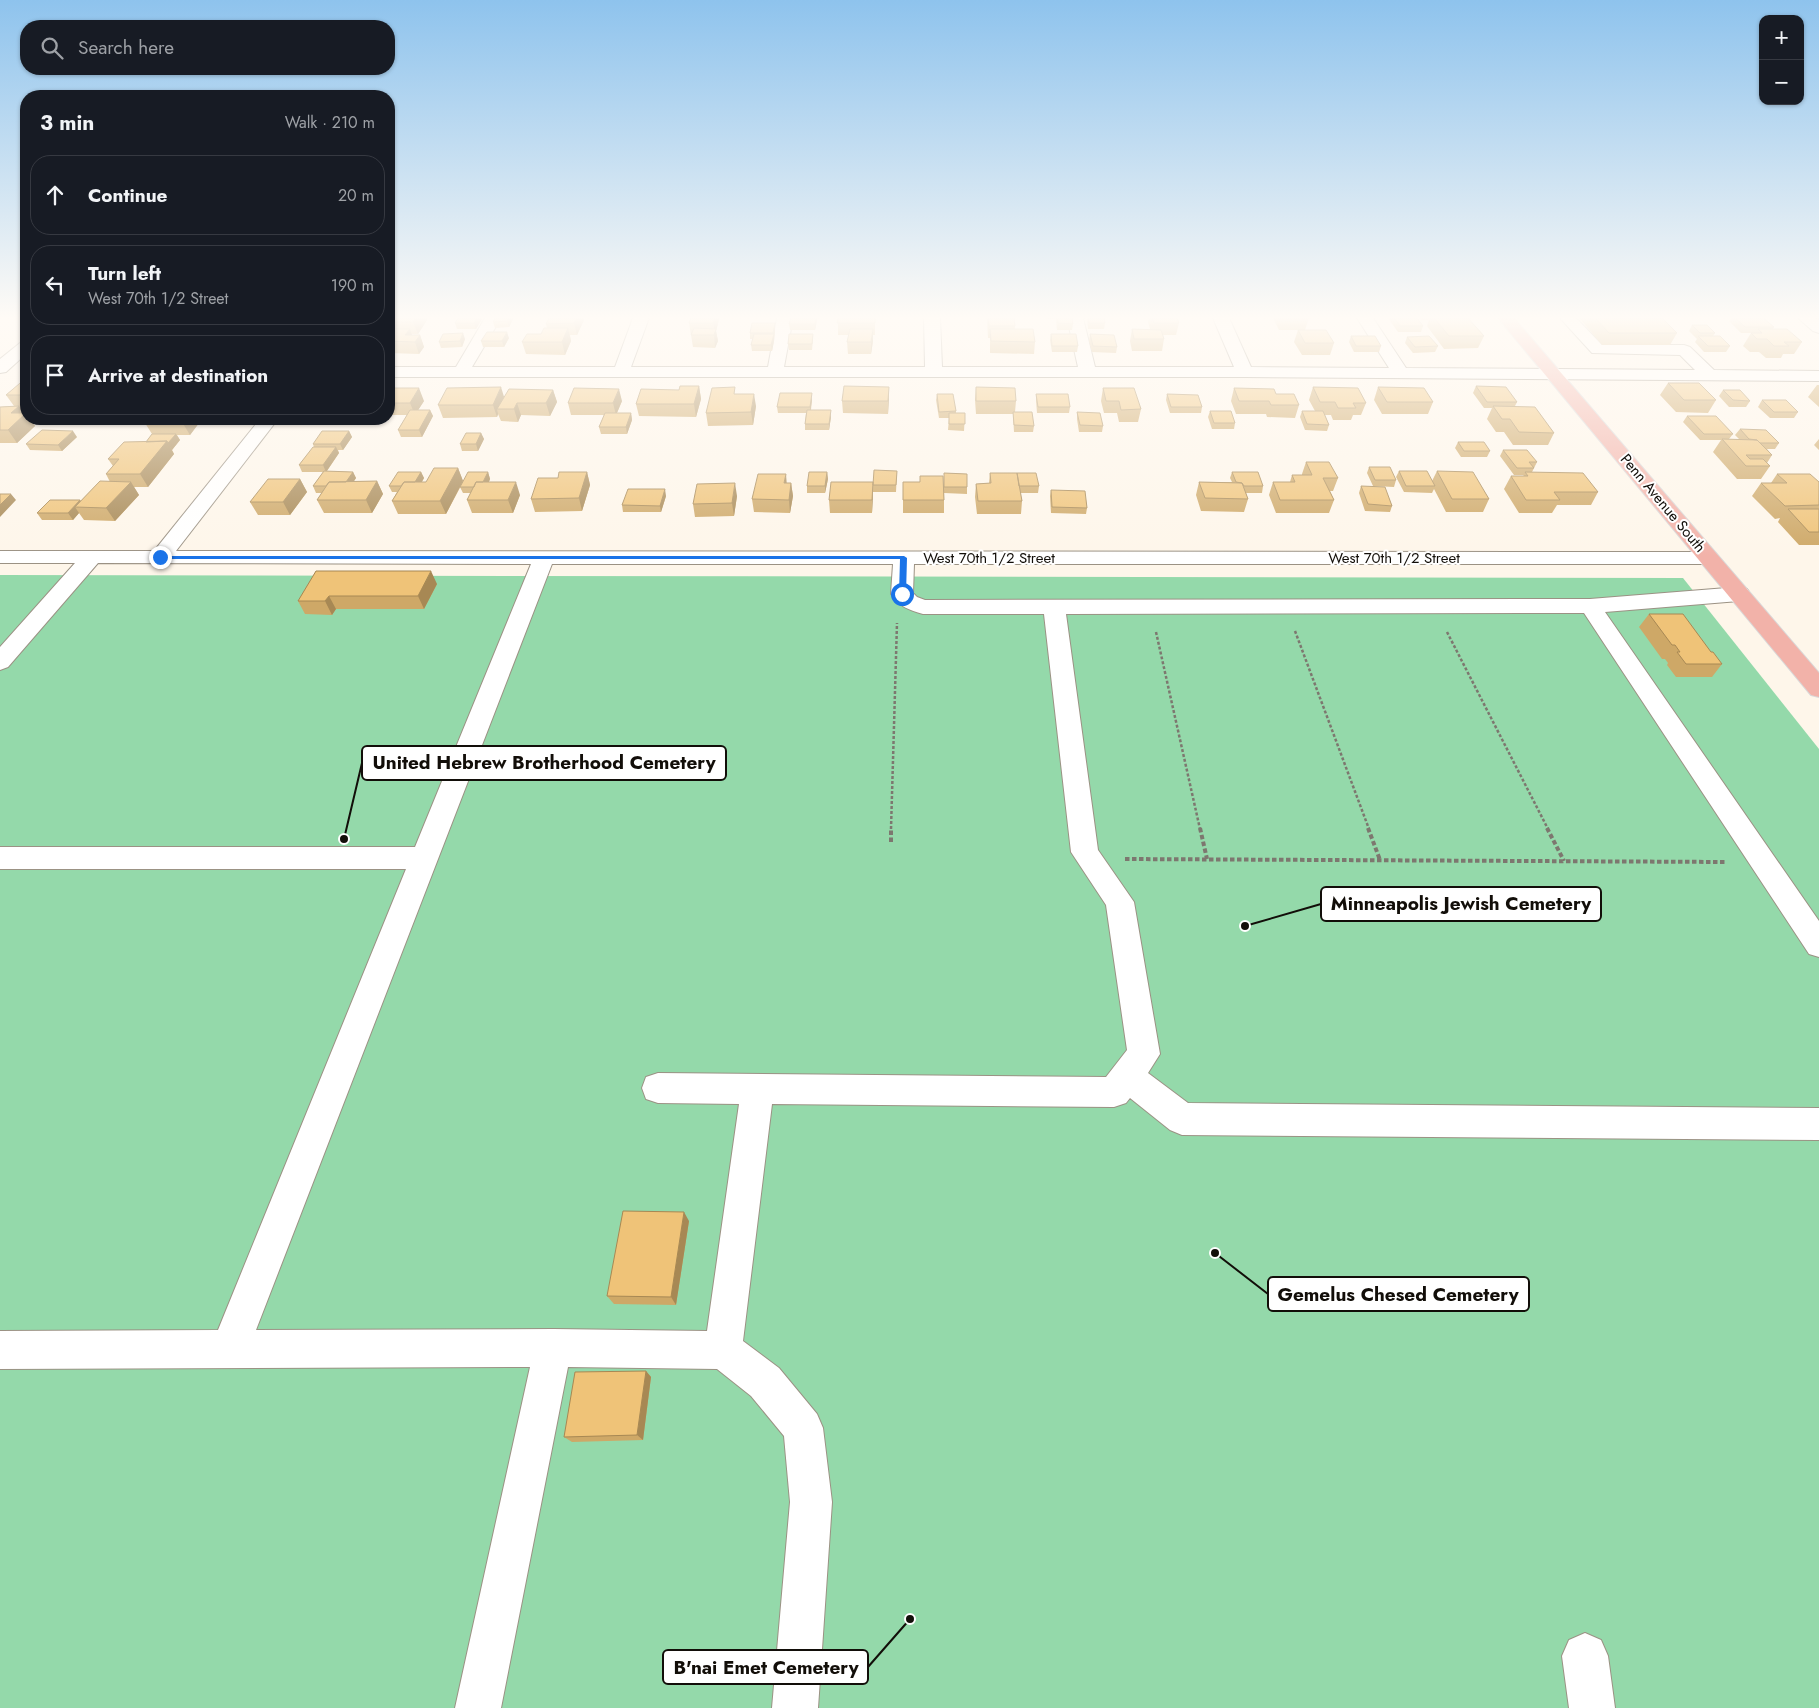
<!DOCTYPE html>
<html lang="en">
<head>
<meta charset="utf-8">
<style>
	body { margin:0; font-family:Jost,sans-serif; background:#20242c; color:#f1f3f6 }
	.controls { position:absolute; right:15px; top:15px; display:grid; overflow:hidden; border-radius:10px; box-shadow:0 1px 4px #0004 }
	.controls button { width:45px; height:45px; display:grid; place-items:center; padding:0; border:0; border-bottom:1px solid #363941; background:#171b24; color:#f1f3f6; font:25px sans-serif }
	.stop { position:absolute; width:15px; height:15px; margin:-11px; border:4px solid #1a73e8; border-radius:50%; background:#fff }
	.stop.end { background:#1a73e8; border-color:#fff; box-shadow:0 1px 5px #0008 }
	.list { margin:0; padding:0; list-style:none }
	h2 { display:flex; justify-content:space-between; align-items:center; height:65px; margin:0; padding:0 20px; font-size:21px }
	h2 small { font-size:16px; font-weight:400; color:#9ea1a6 }
	.list li { display:grid; grid-template-columns:32px 1fr auto; gap:15px; align-items:center; box-sizing:border-box; height:80px; margin:0 10px 10px; padding:0 10px; border:1px solid #363941; border-radius:20px }
	.list b { display:block; font-size:19px; white-space:nowrap }
	.list p { margin:0; font-size:16px; white-space:nowrap; color:#9ea1a6 }
	.list em { font-size:16px; font-style:normal; color:#9ea1a6 }
	.icon { flex:none; width:28px; height:28px; fill:none; stroke:currentColor; stroke-width:2; stroke-linecap:round; stroke-linejoin:round }
	.map { position:relative; flex:none; width:1819px; height:1708px; overflow:hidden }
	.search { position:absolute; background:#171b24; box-shadow:0 1px 4px #0004; left:20px; top:20px; width:375px; height:55px; display:flex; align-items:center; gap:12px; box-sizing:border-box; padding:0 18px; border-radius:20px; color:#9ea1a6; font-size:19px }
	.panel { position:absolute; background:#171b24; box-shadow:0 1px 4px #0004; left:20px; top:90px; width:375px; height:335px; border-radius:20px }
	.map>svg:first-child { display:block }
</style>
</head>
<body>
<div class="map">
<svg width="1819" height="1708" viewBox="0 0 1819 1708">
	<rect width="100%" height="100%" fill="#fef6ea"/>
	<path fill="#94d9aa" d="M0,575L1683,578L1819,749V1708H0Z"/>
	<g fill="none" stroke-linecap="round" stroke-linejoin="round">
		<defs>
			<path id="minor" d="M485,318H501L472,367H615L633,318H649L631,367H768L777,318H793L784,367H925L924,318H940L942,367H1078L1067,318H1083L1095,367H1234L1213,318H1229L1251,367L1389,368L1357,318H1373L1406,368L1695,370L1680,355L1592,353L1560,318H1576L1602,345H1684L1690,347L1714,370L1819,371V381L1245,377H389V367H456Z
				M1798,318H1815L1819,320V333L1813,331Z
				M26,341V354L6,372L0,373V359L20,343Z
				M260,419H278L176,551L1708,552L1715,554L1718,558L1715,562L1708,564H914L913,593L917,597L925,600L1590,599L1739,587L1747,589L1750,594L1747,599L1739,601L1605,612L1819,921V957L1809,954L1584,613L1066,614L1098,850L1134,902L1160,1054L1148,1073L1188,1103L1819,1108V1140L1182,1135L1170,1130L1130,1098L1126,1103L1114,1107L772,1104L743,1341L779,1368L817,1414L823,1428L832,1502L818,1708H772L790,1502L784,1436L751,1396L717,1369L568,1367L501,1708H455L530,1367L0,1369V1331L218,1330L406,869H0V847H415L531,564L98,563L8,667L0,670V647L75,563H0V551H154ZM552,564H893L891,594C900,607 909,610 923,614H1044L1071,852L1106,905L1127,1050L1106,1077L658,1073L646,1077L642,1088L646,1099L658,1103L739,1104L707,1331L553,1329L256,1330Z
				M1585,1633L1601,1640L1608,1656L1615,1708H1569L1562,1656L1569,1640Z"/>
			<path id="major" d="M1498,318H1514L1819,673V697L1811,695Z"/>
		</defs>
		<use href="#minor" stroke="#9b9284" stroke-width="2"/>
		<use href="#major" stroke="#d9d8d8" stroke-width="2"/>
		<path stroke="#7d776f" stroke-width="2.5" stroke-dasharray="3 2" stroke-linecap="butt" d="M1295,631L1369,829
			M1156,632L1200,829
			M1447,632L1548,829
			M891,829L897,623"/>
		<path stroke="#7d776f" stroke-width="4" stroke-dasharray="4.5 2.5" stroke-linecap="butt" d="M1200,828L1207,859
			M1368,828L1380,860
			M1547,828L1564,861
			M891,842V828
			M1125,859L1726,862"/>
		<use href="#minor" fill="#fff" fill-rule="evenodd"/>
		<use href="#major" fill="#f2b2a9" fill-rule="evenodd"/>
	</g>
	<path fill="#cea867" d="M392,318H426L427,320L418,334H412V335H420L424,347L419,354L389,353V329H391L389,322Z
		M495,318H513V319L509,327L495,328L493,322Z
		M549,318H583L584,320L577,335H570L571,341L565,355L526,354L522,342L541,334L547,328L546,324Z
		M838,318H875V335H873V341L871,354H848L847,342L849,335H838Z
		M987,318H1014L1015,329L1035,342L1034,354L990,353V338H988Z
		M1046,318H1072L1073,324L1072,330H1057L1056,319H1046Z
		M1087,318H1104L1105,323L1104,329H1088Z
		M1149,318H1177L1179,323L1176,335H1163L1164,339L1162,351H1132L1130,341L1132,329H1150L1148,322Z
		M1273,318H1309L1305,330H1279Z
		M1388,318H1417L1423,326L1421,332H1398Z
		M1420,318H1468L1484,336L1478,348L1444,349L1427,326L1429,320H1421Z
		M1580,318H1662L1677,333L1670,345H1602L1580,319Z
		M1731,318H1763L1774,327L1773,329L1802,342L1794,354H1783L1781,358H1766L1759,352H1750L1743,346L1751,333H1755H1741L1729,321Z
		M482,319L476,329H457L455,323Z
		M719,320L716,331L718,341L715,348L693,347L689,323Z
		M817,320L815,330H790L789,324Z
		M775,323V329L774,341L772,351H752L751,345L753,339H750V333Z
		M1692,325L1715,333L1713,336L1730,346L1726,352H1704L1695,342L1697,339L1689,331Z
		M1298,330L1334,343L1330,355H1302L1294,342Z
		M813,334V340L812,350H789L788,344Z
		M1051,334L1078,346L1077,352H1052L1050,340Z
		M1090,334L1117,347L1116,353L1092,352L1089,341Z
		M1351,336L1381,346L1379,352H1354L1349,342Z
		M1407,337L1438,346L1435,352L1413,353L1405,343Z
		M509,338L504,347H483L481,341Z
		M465,339L462,347L441,348L439,342Z
		M26,378V408H20L23,413H26V419H30L35,426L17,443H0V407L14,406L6,395Z
		M1668,383L1716,400L1708,413L1676,412L1660,395Z
		M1817,385H1819V407L1808,397Z
		M699,386L701,399L696,417L639,416L636,404L679,390Z
		M1476,386L1517,402L1515,406L1554,433L1548,445H1513L1504,432H1496L1487,419L1492,408H1484L1473,393Z
		M889,387L888,414L843,413L842,401Z
		M976,387L1016,401L1015,412L1034,426L1033,432H1014L1013,414H976L975,400Z
		M1313,387L1366,403L1361,415H1353L1351,420H1333L1331,415H1325L1329,425L1327,431L1305,430L1300,417L1302,411H1315L1309,400Z
		M1378,387L1433,402L1428,414H1382L1374,400Z
		M389,388L424,401L418,410H430L433,416L422,437H401L398,430L407,415H389Z
		M1103,388L1141,409L1138,422H1119L1117,413H1104L1101,401Z
		M1234,388L1276,394L1299,405L1295,418L1267,417L1266,414H1236L1231,401Z
		M553,390L557,402L550,416L521,415L518,422L501,421L498,414L497,417L443,418L438,405Z
		M1723,390L1750,401L1746,407H1729L1719,396Z
		M937,394L956,411V413H965L964,431L948,430L949,418H939L936,400Z
		M1036,394L1070,407L1069,413H1037L1036,400Z
		M1167,394L1202,407L1201,413H1170L1166,400Z
		M812,400L811,410L831,417L829,430H805V424L806,413H778L777,407Z
		M1762,400L1798,412L1794,418H1770L1758,407Z
		M622,401L617,413H631L632,420L627,434H601L599,427L604,415H571L568,403Z
		M756,406L753,425L708,426L706,413Z
		M1210,411L1235,423L1234,429H1212L1208,417Z
		M1077,412L1103,426L1102,432H1079L1077,419Z
		M1687,416L1733,434L1729,439H1739L1735,435L1740,429L1779,443L1775,449H1767L1772,455L1767,463L1770,466L1761,479H1737L1713,452L1721,440H1700L1683,422Z
		M202,419L190,435H177L180,440L172,450L174,454L148,487H134L139,495L115,521L84,520L79,513L73,520H42L37,513L80,500L81,501L110,482L106,474L113,466L108,459L146,442L152,434L145,423Z
		M327,419H363L361,422H329Z
		M349,431L352,437L343,450H338L339,453L327,471L353,472L356,478L354,481H377L383,494L372,513H324L317,500L322,493H316L313,486L323,472H302L299,465L314,447L313,444Z
		M481,433L484,439L478,451H462L460,444Z
		M77,437L62,451L30,450L26,444Z
		M1819,439V450L1814,445Z
		M1458,442L1490,451L1487,457H1461L1455,448Z
		M1503,450L1537,462L1532,472L1598,492L1591,505H1557L1552,513H1519L1504,489L1511,476H1523L1524,475H1514L1500,456Z
		M1306,462L1338,478L1333,491H1330L1334,500L1329,513H1276L1269,495L1273,482H1290L1292,475H1302V474Z
		M1369,467L1396,480L1394,487L1373,486L1367,473Z
		M458,468L463,481L488,472L490,479L489,482L520,495L513,513H472L467,500L471,493H463L460,487L462,484L446,514H398L392,501L397,492H392L389,486L421,472L424,478L422,482H426Z
		M897,471L896,492H873L872,513H830L829,500L873,482Z
		M1399,471L1432,481L1437,471L1489,499L1483,512H1446L1434,489L1432,493L1404,492L1396,477Z
		M587,472L590,485L582,511L535,512L531,499L558,478Z
		M827,472L828,479L825,493H807V486Z
		M1232,472L1263,486L1262,493H1246L1248,499L1244,512L1201,511L1196,495L1199,482H1232L1230,478Z
		M944,473L967,474V494L944,493V513H903V482L944,489Z
		M990,473L1039,486L1038,493H1020L1022,501L1021,514H977L975,497L976,484L989,483Z
		M1777,474L1819,482V545H1799L1778,522L1780,518L1775,519L1752,496L1761,483H1771Z
		M300,479L307,492L290,515H258L250,502Z
		M787,483H791L793,496L790,513L754,512L752,499Z
		M1361,486L1392,506L1390,512L1365,511L1359,493Z
		M1051,490L1087,508L1086,514L1051,513L1050,496Z
		M666,496L661,512H623L622,505Z
		M737,496L734,516L695,517L693,504Z
		M316,571L437,584L424,609H336L332,615L305,614L298,601Z
		M1649,614L1711,652L1722,664L1712,677H1676L1667,665L1668,663L1665,659H1662L1639,627Z
		M689,1221L676,1305L614,1304L607,1296Z
		M646,1371L651,1377L643,1440L572,1442L564,1437Z"/>
	<path fill="#a78854" d="M416,318H426L427,320L418,334L413,322Z
		M477,318H481L482,319L476,329L474,323Z
		M509,318H513V319L509,327L507,321Z
		M577,318H583L584,320L577,335L574,323Z
		M715,318H719V320L716,331L718,341L715,348L714,335L715,333L713,323Z
		M816,318H817V320L815,330V324Z
		M775,323V329L774,341L772,351L771,345L773,335Z
		M568,328L571,341L565,355L562,342Z
		M410,329L414,341L405,335Z
		M873,329V341L871,354V342Z
		M507,332L509,338L504,347L502,341Z
		M463,333L465,339L462,347L460,341Z
		M420,335L424,347L419,354L415,342Z
		M699,386L701,399L696,417L694,404Z
		M501,387L505,400L497,409L498,414L497,417L493,405Z
		M889,387V399L888,414V401Z
		M419,388L424,401L415,415L410,403Z
		M619,389L622,401L616,415L613,403Z
		M553,390L557,402L550,416L546,403Z
		M812,393V400L810,413V407Z
		M754,394L756,406L753,425L751,412Z
		M517,403L521,415L518,422L514,409Z
		M19,406L24,414L26,413V419H30L35,426L17,443L8,430L11,413Z
		M430,410L433,416L422,437L419,430Z
		M831,410V417L829,430V424Z
		M631,413L632,420L627,434L626,427Z
		M185,419H202L190,435L182,422Z
		M73,431L77,437L62,451L58,445Z
		M349,431L352,437L343,450L340,444Z
		M481,433L484,439L478,451L476,444Z
		M176,434L180,440L172,450L168,443Z
		M167,441L174,454L148,487L140,474Z
		M336,447L339,453L326,472L323,465Z
		M458,468L463,481L446,514L440,501Z
		M353,472L356,478L346,493L343,486Z
		M421,472L424,478L415,493L412,486Z
		M488,472L490,479L484,493L481,487Z
		M587,472L590,485L582,511L579,498Z
		M827,472L828,479L825,493V486Z
		M786,474L787,487L784,483Z
		M300,479L307,492L290,515L283,502Z
		M377,481L383,494L372,513L366,500Z
		M131,482L139,495L115,521L106,508Z
		M516,482L520,495L513,513L508,500Z
		M873,482V495L872,513V500Z
		M735,483L737,496L734,516L732,503Z
		M791,483L793,496L790,513L789,500Z
		M665,489L666,496L661,512L660,506Z
		M11,494L16,500L0,517V505Z
		M80,500L85,507H75L79,513L73,520L68,513Z
		M431,571L437,584L424,609L418,596Z
		M329,596L336,609L332,615L325,601Z
		M684,1212L689,1221L676,1305L671,1297Z
		M646,1371L651,1377L643,1440L637,1435Z"/>
	<path fill="#efc378" stroke="#a78854" d="M392,318H416L413,322H389Z
		M458,318H477L474,323H455Z
		M495,318H509L507,321L493,322Z
		M549,318H577L574,323L546,324Z
		M691,318H715L713,323H689Z
		M791,318H816L815,324H789Z
		M838,318H875V323H837Z
		M988,318H1014L1015,326H989Z
		M1057,318H1072L1073,324L1058,323Z
		M1088,318H1104L1105,323H1089Z
		M1152,318H1177L1179,323H1154Z
		M1394,318H1417L1423,326H1400Z
		M1434,318H1468L1484,336H1449Z
		M1595,318H1662L1677,333H1609Z
		M1735,318H1763L1774,327H1745Z
		M752,323H775L773,333H750Z
		M1692,325H1707L1715,333H1700Z
		M544,328H568L562,342H522L527,334H541Z
		M694,328L716,329L714,335H691Z
		M389,329H410L405,335H420L415,342L389,341Z
		M850,329H873L871,342H847Z
		M990,329H1033L1035,342L991,341Z
		M1132,329L1161,330L1164,339H1134Z
		M1758,329H1787L1802,342H1784L1789,346H1774L1767,339H1757L1751,333H1762Z
		M1298,330H1326L1334,343H1305Z
		M487,332H507L502,341H481Z
		M463,333L460,341L439,342L443,334Z
		M754,334H774L771,345H751Z
		M789,334H813L812,344H788Z
		M1051,334H1076L1078,346H1052Z
		M1090,334L1114,335L1117,347L1093,346Z
		M1351,336H1375L1381,346H1356Z
		M1429,336L1438,346L1415,347L1407,337Z
		M1698,336H1720L1730,346H1708Z
		M26,378V395H6Z
		M1668,383H1699L1716,400H1684Z
		M680,386H699L694,404H636L641,389L679,390Z
		M844,386L889,387L888,401H842Z
		M1476,386L1506,387L1517,402H1487Z
		M501,387L493,405H438L447,388Z
		M735,387L734,394H754L751,412L706,413L712,388Z
		M976,387L1015,388L1016,401H976Z
		M1313,387L1358,388L1366,403H1353L1356,408H1338L1335,402H1320Z
		M1378,387L1424,388L1433,402H1387Z
		M389,388H419L410,403H389Z
		M574,388L619,389L613,403H568Z
		M1103,388H1134L1141,409L1121,410L1119,401H1106Z
		M1234,388L1274,389L1276,394H1294L1299,405H1271L1269,401H1239Z
		M509,389L553,390L546,403H517L514,409H497Z
		M1723,390H1740L1750,401L1733,400Z
		M780,393H812L810,407H777Z
		M937,394H953L956,411L939,412Z
		M1036,394H1068L1070,407H1038Z
		M1167,394L1198,395L1202,407H1171Z
		M1762,400H1786L1798,412H1774Z
		M19,406L11,413H26L8,430H0V407Z
		M1493,406L1535,407L1554,433L1519,432L1510,419H1502Z
		M410,410H430L419,430H398Z
		M807,410H831L829,424H805Z
		M1210,411H1231L1235,423H1214Z
		M1302,411H1323L1329,425L1307,424Z
		M1013,412H1032L1034,426L1014,425Z
		M1077,412L1100,413L1103,426L1080,425Z
		M605,413H631L626,427H599Z
		M949,413H965V424H949Z
		M1687,416H1716L1733,434H1704Z
		M148,419H185L182,422L145,423Z
		M1740,429L1766,430L1779,443H1760L1757,440L1749,439Z
		M42,430L73,431L58,445L26,444Z
		M322,431H349L340,444H313Z
		M466,433H481L476,444H460Z
		M152,434H176L168,443L167,441L146,442Z
		M1722,439L1757,440L1772,455H1746L1750,459H1763L1770,466H1746Z
		M167,441L140,474H106L119,459H108L124,442Z
		M1458,442H1484L1490,451H1464Z
		M313,447H336L323,465H299Z
		M1503,450H1527L1537,462H1529L1534,468H1517Z
		M1306,462H1329L1338,478H1323L1334,500H1280L1273,482H1295L1292,475H1312Z
		M1369,467H1390L1396,480H1375Z
		M434,468H458L440,501H392L404,482H426Z
		M874,470L897,471L896,485H873Z
		M324,471L353,472L346,482H329L326,486H313Z
		M1399,471H1427L1435,486H1406Z
		M1437,471L1473,472L1489,499H1452Z
		M398,472H421L415,482H404L401,486H389Z
		M468,472H488L483,482H476L474,487H460Z
		M559,472H587L579,498L531,499L538,478H558Z
		M809,472H827L825,486H807Z
		M1232,472H1258L1263,486H1244L1242,483L1236,482Z
		M1525,472L1583,473L1598,492H1554L1560,500H1526L1511,476H1528Z
		M944,473L967,474V487H944Z
		M990,473H1017L1022,501H978L976,484L991,483Z
		M1017,473H1036L1039,486H1019Z
		M758,474H786L784,483H791L789,500L752,499Z
		M1777,474H1810L1819,482V505L1785,506L1761,483H1787Z
		M920,476H943L944,500H903V482H920Z
		M268,479H300L283,502H250Z
		M100,481L131,482L106,508L75,507Z
		M377,481L366,500H317L329,482Z
		M476,482H516L508,500H467Z
		M831,482H873L872,500H829Z
		M1199,482L1242,483L1248,499L1205,498Z
		M735,483L732,503L693,504L697,484Z
		M1361,486L1385,487L1392,506L1368,504Z
		M628,489H665L660,506L622,505Z
		M1051,490L1085,491L1087,508L1052,507Z
		M0,494H11L0,505Z
		M50,500H80L68,513H37Z
		M1788,509H1819V532H1809Z
		M316,571H431L418,596H329L325,601H298Z
		M1649,614H1683L1711,652H1713L1722,664H1686L1677,652H1680L1675,645H1672Z
		M623,1211L684,1212L671,1297L607,1296Z
		M646,1371L637,1435L564,1437L575,1372Z"/>
	<linearGradient id="sky" x2="0" y2="1"><stop stop-color="#8ec3ed"/><stop offset="0.57" stop-color="#fffbf6"/><stop offset="1" stop-color="#fffbf6" stop-opacity="0"/></linearGradient>
	<rect width="1819" height="557" fill="url(#sky)"/>
	<path fill="#1a73e8" d="M158,556H904L907,558L906,594L902,596L899,594L900,559H160Z"/>
	<g text-anchor="middle" stroke-width="4" stroke-linejoin="round" paint-order="stroke">
		<g font-size="15" fill="#120e09" stroke="#fff">
			<text transform="translate(1663 503) rotate(50)" y="5">Penn Avenue South</text>
			<text x="989" y="563">West 70th 1/2 Street</text>
			<text x="1394" y="563">West 70th 1/2 Street</text>
		</g>
	</g>
	<path fill="none" stroke="#120e09" stroke-width="2" d="M344 839L362 763M1245 926L1321 904M1215 1253L1268 1294M910 1619L868 1667"/>
	<g fill="#120e09" stroke="#fff" stroke-width="2">
		<circle cx="344" cy="839" r="5"/>
		<circle cx="1245" cy="926" r="5"/>
		<circle cx="1215" cy="1253" r="5"/>
		<circle cx="910" cy="1619" r="5"/>
	</g>
	<g fill="#fff" stroke="#120e09" stroke-width="2">
		<rect x="362" y="746" width="364" height="34" rx="5"/>
		<rect x="1321" y="887" width="280" height="34" rx="5"/>
		<rect x="1268" y="1277" width="261" height="34" rx="5"/>
		<rect x="663" y="1650" width="205" height="34" rx="5"/>
	</g>
	<g font-size="19" text-anchor="middle" font-weight="bold" fill="#120e09">
		<text x="544" y="769">United Hebrew Brotherhood Cemetery</text>
		<text x="1461" y="910">Minneapolis Jewish Cemetery</text>
		<text x="1398" y="1301">Gemelus Chesed Cemetery</text>
		<text x="766" y="1674">B'nai Emet Cemetery</text>
	</g>
</svg>
<div class="controls">
<button>+</button>
<button>−</button>
</div>
<div class="stop" style="left:902px;top:594px"></div>
<div class="stop end" style="left:160px;top:557px"></div>
<div class="search"><svg class="icon" aria-label="search" viewBox="0 0 24 24"><circle cx="10" cy="10" r="6"/><path d="M15 15l6 6"/></svg>Search here</div>
<section class="panel">
<h2>3 min<small>Walk · 210 m</small></h2>
<ul class="list">
<li><svg class="icon" aria-label="ahead" viewBox="0 0 24 24"><path d="M12 20V5M6 11l6-6 6 6"/></svg><div><b>Continue</b></div><em>20 m</em></li>
<li><svg class="icon" aria-label="left" viewBox="0 0 24 24"><path d="M17 20v-9H6M10 6l-5 5 5 5"/></svg><div><b>Turn left</b><p>West 70th 1/2 Street</p></div><em>190 m</em></li>
<li><svg class="icon" aria-label="arrive" viewBox="0 0 24 24"><path d="M6 21V4h12l-3 4 3 4H6"/></svg><div><b>Arrive at destination</b></div></li>
</ul>
</section>
</div>
</body>
</html>
